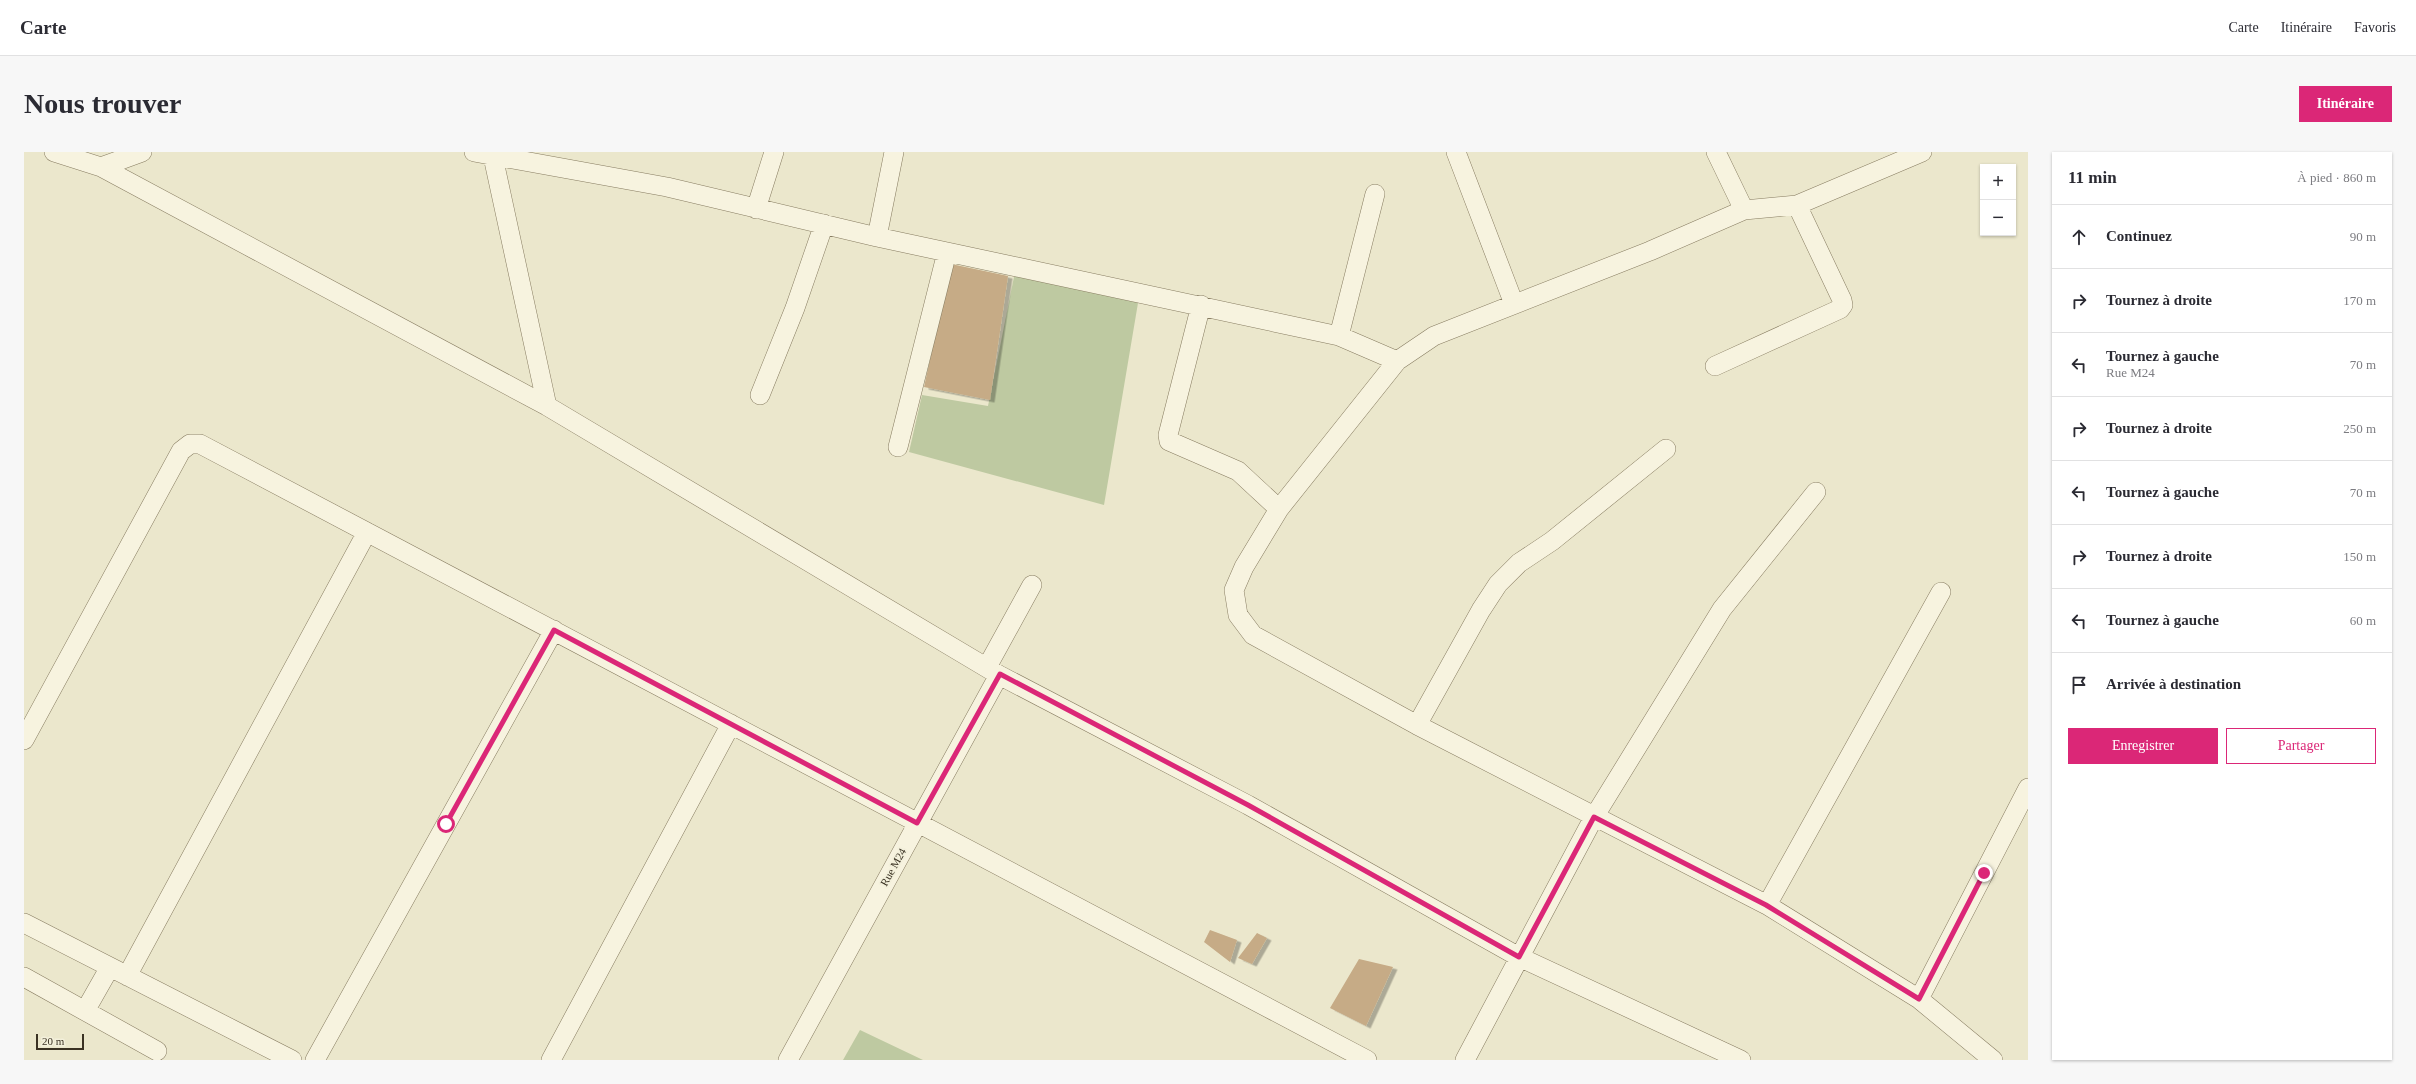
<!DOCTYPE html>
<html lang="fr">
<head>
<meta charset="utf-8">
<style>
	body { margin:0; font-family:"Times New Roman",serif; background:#f7f7f7; color:#2b2b33 }
	.controls { position:absolute; right:12px; top:12px; display:grid; overflow:hidden; border-radius:0px; box-shadow:0 1px 3px #0004 }
	.controls button { width:36px; height:36px; display:grid; place-items:center; padding:0; border:0; border-bottom:1px solid #e1e1e2; background:#fff; color:#2b2b33; font:20px sans-serif }
	.scale { position:absolute; left:12px; bottom:10px; width:48px; box-sizing:border-box; padding-left:4px; border:2px solid #3a3223; border-top:0; font-size:11px; line-height:14px; white-space:nowrap; color:#3a3223; -webkit-text-stroke:3px #f3f0db; paint-order:stroke }
	.stop { position:absolute; width:12px; height:12px; margin:-9px; border:3px solid #db2777; border-radius:50%; background:#fff }
	.stop.end { background:#db2777; border-color:#fff; box-shadow:0 1px 4px #0008 }
	.list { margin:0; padding:0; list-style:none }
	h2 { display:flex; justify-content:space-between; align-items:center; height:52px; margin:0; padding:0 16px; font-size:17px }
	h2 small { font-size:13px; font-weight:400; color:#7c7c81 }
	.list li { display:grid; grid-template-columns:26px 1fr auto; gap:12px; align-items:center; box-sizing:border-box; height:64px; padding:0 16px; border-top:1px solid #e1e1e2 }
	.list b { display:block; font-size:15px; white-space:nowrap }
	.list p { margin:0; font-size:13px; white-space:nowrap; color:#7c7c81 }
	.list em { font-size:13px; font-style:normal; color:#7c7c81 }
	.actions { display:flex; gap:8px; padding:12px 16px }
	.actions a { flex:1; padding:9px 0; border:1px solid #db2777; border-radius:0px; text-align:center; font-size:14px; color:#db2777 }
	.actions .main { background:#db2777; color:#fff }
	.icon { flex:none; width:22px; height:22px; fill:none; stroke:currentColor; stroke-width:2; stroke-linecap:round; stroke-linejoin:round }
	.map { position:relative; flex:none; width:2004px; height:908px; overflow:hidden; border-radius:0px }
	header { display:flex; align-items:center; gap:24px; box-sizing:border-box; height:56px; padding:0 20px; background:#fff; border-bottom:1px solid #e1e1e2 }
	header strong { font-size:19px }
	nav { display:flex; gap:22px; margin-inline-start:auto; font-size:14px }
	.intro { display:flex; align-items:center; justify-content:space-between; box-sizing:border-box; height:96px; padding:0 24px }
	h1 { margin:0; font-size:28px }
	.button { padding:10px 18px; border-radius:0px; background:#db2777; color:#fff; font-size:14px; font-weight:700 }
	main { display:flex; gap:24px; padding:0 24px }
	aside { flex:1; background:#fff; border-radius:0px; box-shadow:0 1px 3px #0004 }
	.map>svg:first-child { display:block }
</style>
</head>
<body>
<header>
<strong>Carte</strong>
<nav><a>Carte</a><a>Itinéraire</a><a>Favoris</a></nav>
</header>
<div class="intro"><h1>Nous trouver</h1><a class="button">Itinéraire</a></div>
<main>
<div class="map">
<svg width="2004" height="908" viewBox="0 0 2004 908">
	<defs>
		<filter id="shadow"><feDropShadow dx="4.5" dy="2.5" stdDeviation="0" flood-color="#0004"/></filter>
	</defs>
	<rect width="100%" height="100%" fill="#ebe7cc"/>
	<path fill="#bec9a1" d="M991,120L1115,145L1080,353L885,300L898,243L964,254Z
		M836,878L899,908H819Z"/>
	<path fill="#c6ab86" filter="url(#shadow)" d="M927,112L984,124L966,248L900,235Z
		M1186,778L1213,788L1206,810L1180,790Z
		M1233,781L1243,786L1228,812L1214,806Z
		M1335,807L1369,815L1342,874L1306,856Z"/>
	<g fill="none" stroke-linecap="round" stroke-linejoin="round">
		<defs>
			<path id="minor" d="M30,0L77,15L523,254L975,523L1224,653L1495,805L1717,908
				M450,0L643,35L853,85L1315,184L1373,209
				M468,0L523,254
				M1432,0L1490,152
				M1692,0L1720,58
				M1898,0L1773,53L1720,58L1626,99L1410,184L1373,209L1255,357L1220,415L1210,438L1214,463L1229,483L1393,573L1743,753L1895,847L1969,908
				M77,15L118,0
				M732,57L750,0
				M853,85L870,0
				M1177,153L1144,283L1145,289L1214,319L1255,357
				M1315,184L1351,42
				M1691,214L1816,157L1819,153L1818,148L1773,53
				M736,243L771,156L800,72
				M874,295L923,100
				M963,515L1008,433
				M1393,573L1457,458L1474,432L1495,411L1528,389L1642,297
				M0,588L157,299L166,292H176L1343,908
				M1743,753L1917,440
				M0,771L268,908
				M103,824L343,380
				M0,825L133,899
				M1895,847L2004,636
				M61,859L86,815
				M291,908L530,478
				M527,908L707,572
				M764,908L975,523
				M1441,908L1570,665L1698,457L1792,340"/>
		</defs>
		<use href="#minor" stroke="#877c61" stroke-width="20"/>
		<use href="#minor" stroke="#f7f3df" stroke-width="19"/>
	</g>
	<g fill="none" stroke-linecap="round" stroke-linejoin="round">
		<path stroke="#db2777" stroke-width="5" d="M422,672L530,478L893,671L976,522L1224,653L1495,805L1570,665L1742,753L1895,847L1960,721"/>
	</g>
	<g text-anchor="middle" stroke-width="3.5" stroke-linejoin="round" paint-order="stroke">
		<g font-size="11" fill="#3a3223" stroke="#f3f0db">
			<text transform="translate(869 715) rotate(-61)" y="4">Rue M24</text>
		</g>
	</g>
</svg>
<div class="controls">
<button>+</button>
<button>−</button>
</div>
<div class="scale">20 m</div>
<div class="stop" style="left:422px;top:672px"></div>
<div class="stop end" style="left:1960px;top:721px"></div>
</div>
<aside>
<h2>11 min<small>À pied · 860 m</small></h2>
<ul class="list">
<li><svg class="icon" aria-label="ahead" viewBox="0 0 24 24"><path d="M12 20V5M6 11l6-6 6 6"/></svg><div><b>Continuez</b></div><em>90 m</em></li>
<li><svg class="icon" aria-label="right" viewBox="0 0 24 24"><path d="M7 20v-9h11M14 6l5 5-5 5"/></svg><div><b>Tournez à droite</b></div><em>170 m</em></li>
<li><svg class="icon" aria-label="left" viewBox="0 0 24 24"><path d="M17 20v-9H6M10 6l-5 5 5 5"/></svg><div><b>Tournez à gauche</b><p>Rue M24</p></div><em>70 m</em></li>
<li><svg class="icon" aria-label="right" viewBox="0 0 24 24"><path d="M7 20v-9h11M14 6l5 5-5 5"/></svg><div><b>Tournez à droite</b></div><em>250 m</em></li>
<li><svg class="icon" aria-label="left" viewBox="0 0 24 24"><path d="M17 20v-9H6M10 6l-5 5 5 5"/></svg><div><b>Tournez à gauche</b></div><em>70 m</em></li>
<li><svg class="icon" aria-label="right" viewBox="0 0 24 24"><path d="M7 20v-9h11M14 6l5 5-5 5"/></svg><div><b>Tournez à droite</b></div><em>150 m</em></li>
<li><svg class="icon" aria-label="left" viewBox="0 0 24 24"><path d="M17 20v-9H6M10 6l-5 5 5 5"/></svg><div><b>Tournez à gauche</b></div><em>60 m</em></li>
<li><svg class="icon" aria-label="arrive" viewBox="0 0 24 24"><path d="M6 21V4h12l-3 4 3 4H6"/></svg><div><b>Arrivée à destination</b></div></li>
</ul>
<div class="actions"><a class="main">Enregistrer</a><a>Partager</a></div>
</aside>
</main>
</body>
</html>
